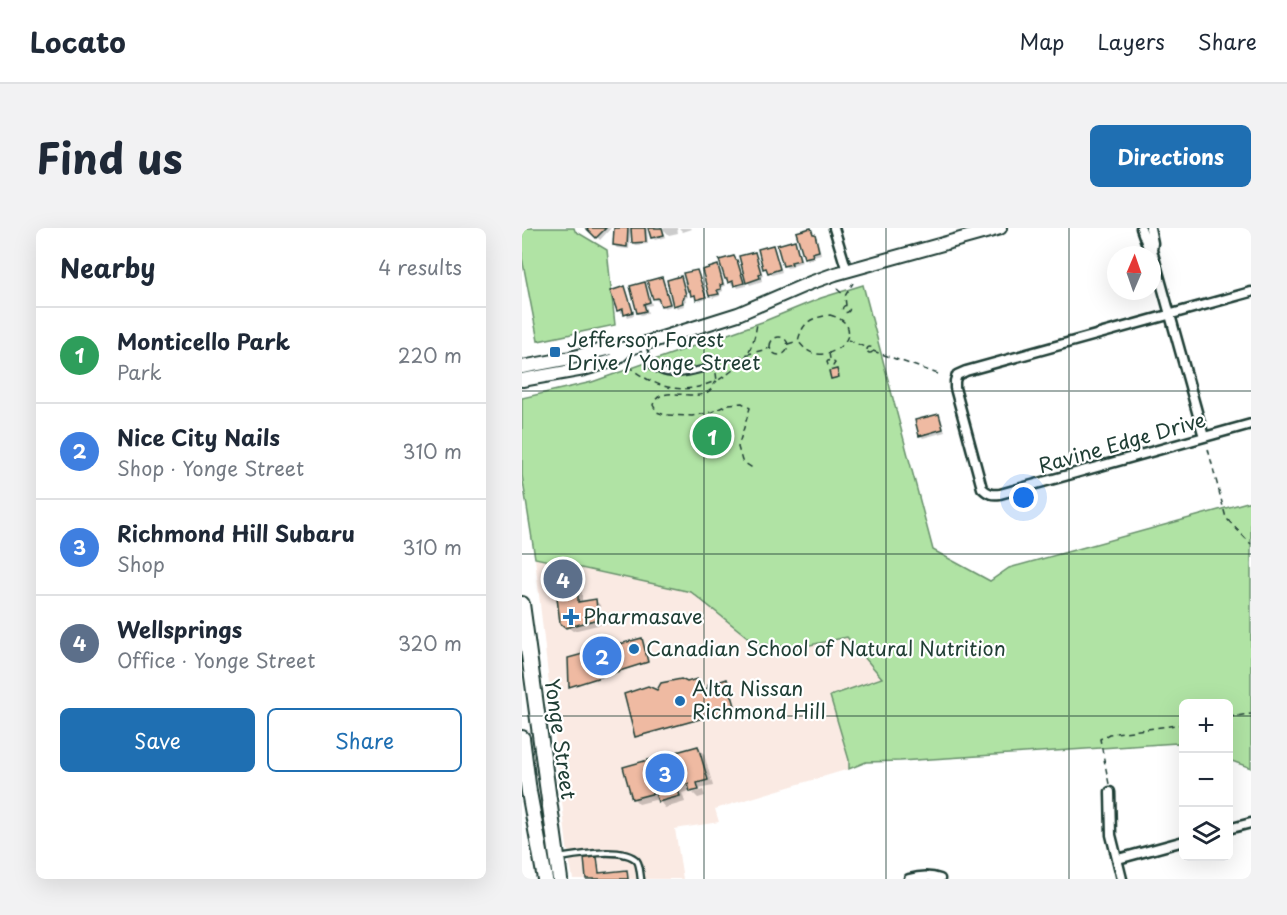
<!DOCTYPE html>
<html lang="en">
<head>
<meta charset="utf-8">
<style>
	body { margin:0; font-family:"Playpen Sans",sans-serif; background:#f2f2f3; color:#1f2937 }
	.controls { position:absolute; right:18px; bottom:18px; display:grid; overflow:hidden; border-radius:9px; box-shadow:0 6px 24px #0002 }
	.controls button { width:54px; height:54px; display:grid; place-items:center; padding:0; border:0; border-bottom:2px solid #e0e1e3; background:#fff; color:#1f2937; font:30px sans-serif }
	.compass { position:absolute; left:585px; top:18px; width:54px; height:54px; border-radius:50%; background:#fff; box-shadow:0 6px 24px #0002; rotate:2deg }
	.you { position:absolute; left:502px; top:270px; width:21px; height:21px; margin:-15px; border:4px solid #fff; border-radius:50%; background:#1a73e8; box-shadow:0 0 0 9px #1a73e833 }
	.badge { display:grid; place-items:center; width:39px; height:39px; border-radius:50%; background:#1f6fb2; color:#fff; font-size:20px; font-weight:700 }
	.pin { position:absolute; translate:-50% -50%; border:3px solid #fff; box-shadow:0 2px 6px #0006 }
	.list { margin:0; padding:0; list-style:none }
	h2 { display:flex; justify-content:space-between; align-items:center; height:78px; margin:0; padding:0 24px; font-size:26px }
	h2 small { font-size:20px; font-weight:400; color:#747a83 }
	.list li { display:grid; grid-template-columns:39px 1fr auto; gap:18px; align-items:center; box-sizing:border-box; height:96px; padding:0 24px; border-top:2px solid #e0e1e3 }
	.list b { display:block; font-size:22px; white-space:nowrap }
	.list p { margin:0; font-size:20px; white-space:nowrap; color:#747a83 }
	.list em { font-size:20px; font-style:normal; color:#747a83 }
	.actions { display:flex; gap:12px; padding:18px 24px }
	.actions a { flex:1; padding:14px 0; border:2px solid #1f6fb2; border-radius:9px; text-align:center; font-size:21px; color:#1f6fb2 }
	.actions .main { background:#1f6fb2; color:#fff }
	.icon { flex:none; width:33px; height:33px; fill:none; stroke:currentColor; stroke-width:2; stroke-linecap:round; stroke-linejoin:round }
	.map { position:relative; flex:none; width:729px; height:651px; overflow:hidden; border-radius:9px }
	header { display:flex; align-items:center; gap:36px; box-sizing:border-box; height:84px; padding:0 30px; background:#fff; border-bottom:2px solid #e0e1e3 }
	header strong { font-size:28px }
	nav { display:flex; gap:33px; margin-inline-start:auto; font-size:21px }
	.intro { display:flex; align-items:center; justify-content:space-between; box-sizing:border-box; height:144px; padding:0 36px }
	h1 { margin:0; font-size:42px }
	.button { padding:15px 27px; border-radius:9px; background:#1f6fb2; color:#fff; font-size:21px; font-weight:700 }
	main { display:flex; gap:36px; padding:0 36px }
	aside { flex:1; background:#fff; border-radius:9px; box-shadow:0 6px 24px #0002 }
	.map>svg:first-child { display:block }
</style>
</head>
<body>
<header>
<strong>Locato</strong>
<nav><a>Map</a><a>Layers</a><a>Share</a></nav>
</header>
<div class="intro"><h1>Find us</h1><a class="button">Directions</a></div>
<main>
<aside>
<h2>Nearby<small>4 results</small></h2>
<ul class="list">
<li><span class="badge" style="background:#2e9e5b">1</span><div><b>Monticello Park</b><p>Park</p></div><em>220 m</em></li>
<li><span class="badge" style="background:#3f7fe0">2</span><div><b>Nice City Nails</b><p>Shop · Yonge Street</p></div><em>310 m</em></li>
<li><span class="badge" style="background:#3f7fe0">3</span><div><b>Richmond Hill Subaru</b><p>Shop</p></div><em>310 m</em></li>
<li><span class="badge" style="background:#5c6f8a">4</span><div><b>Wellsprings</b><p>Office · Yonge Street</p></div><em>320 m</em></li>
</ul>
<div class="actions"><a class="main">Save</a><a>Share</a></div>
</aside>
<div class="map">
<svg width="729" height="651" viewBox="0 0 729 651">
	<rect width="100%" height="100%" fill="#fff"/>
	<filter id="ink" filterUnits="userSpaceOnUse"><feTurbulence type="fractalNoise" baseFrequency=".0167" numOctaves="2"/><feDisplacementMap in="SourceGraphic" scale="12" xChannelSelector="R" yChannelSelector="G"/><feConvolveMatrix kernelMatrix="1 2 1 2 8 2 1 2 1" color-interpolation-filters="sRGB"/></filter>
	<g filter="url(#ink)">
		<path fill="#faeae3" d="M13,330L169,364L233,415L274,420L325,409L361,451L327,532V541L193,581L197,594L153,601L161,651H51L45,619Z"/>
		<path fill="#b0e3a4" stroke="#68906c" stroke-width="1.5" d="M0,0H52L53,3L85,22L93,97L16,113L0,30Z
			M341,57L411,322L468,353L487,340L729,273V540L707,532L706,476H662L661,517L655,515L378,533L344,534L327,541V532L308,468L360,450L325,409L274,420L233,415L169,364L13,330L0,247V170L70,154L240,94L299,70Z"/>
		<path fill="#0003" d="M66,0H89L78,12Z
			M94,0H125L126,16L114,17L111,14V1H109L107,21L95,20L92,17Z
			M128,0H155L156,5L147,7L141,1L144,9L133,12L131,10Z
			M157,0H169L170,1L161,4Z
			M289,2L295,10L299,26L292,28L293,30L286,32L283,29Z
			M272,14L275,17L280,34L271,37V39L265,40L263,38Z
			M251,18L253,21L260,44L250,47L243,40Z
			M233,26L236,29L241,48L239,49L240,53L228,57L226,54L219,29Z
			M212,30L217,36L224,58L216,60L213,56L210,57L204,50Z
			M196,38L198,41L203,58L200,59L201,63L197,65L198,68L191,70L189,67Z
			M175,44L177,46L185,71L178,73L167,63Z
			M158,50L161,53L166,69L163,70L164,73L161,74L162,78L155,80L153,77Z
			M139,51L142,54L149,78L143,80L140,78L138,72L135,73L132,70Z
			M122,56L125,59L130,77L124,78L126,85L119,87L116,85Z
			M103,60L105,63L112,87L106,89L103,84L99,85L96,82Z
			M417,187L419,190L423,204L401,210L398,207Z
			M55,359L60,364V375L73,372L78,377L80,396L51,403L41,396Z
			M120,412L126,435L48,458Z
			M205,453L214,482L115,509L114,508L136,464H179Z
			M176,520L182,526L191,558L171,562V565L181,562L183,568L176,570L170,564L169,562L160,565L163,574L143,580L136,571L117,576L111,570Z"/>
		<path fill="#efbaa2" stroke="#1f3d34" stroke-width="1.5" d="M64,0H84L74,10Z
			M92,0H106L105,19L91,17Z
			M109,0H123L124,14L110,15Z
			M126,0H140L142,7L129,10Z
			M289,0L291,6H293L297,23L290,25L291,28L282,30L274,4Z
			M273,12L278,32L269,34L270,36L261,38L255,17Z
			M251,17L258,41L246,45L244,40L241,41L236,21Z
			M233,24L239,45L237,46L238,50L224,55L217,28Z
			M212,28L214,32H215L222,55L212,58L211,53L206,55L205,51H203L197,32Z
			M196,37L201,56L198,57L199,61L195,62L197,66L187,68L180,42Z
			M175,42L184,69L174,72L173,67L169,68L168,63H166L161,45Z
			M159,48L164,67H162V70L160,71L161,75L151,78L145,52Z
			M140,49L148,76L139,78L136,70L131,71L125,53Z
			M123,54L128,74L122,76L124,83L115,85L108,58Z
			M103,58L111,84L102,87L101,81L95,83L88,63Z
			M315,141L317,149L309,151L307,143Z
			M417,186L421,201L397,208L393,192Z
			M32,344L42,347L56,358V374L74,371L76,391L44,400L38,395Z
			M120,410L126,434L47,459L46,430Z
			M159,451L165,454L175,451L179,463L186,460V457L205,451L214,481L113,509L102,466L126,458L135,462L139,455Z
			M176,518L186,552L175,555L177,562L168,564L166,556L155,559L158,568L136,574L133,565L110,571L101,539Z
			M75,629L77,645L105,642L106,651H64L62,630Z"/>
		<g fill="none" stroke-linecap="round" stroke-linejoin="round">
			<defs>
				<path id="lane" d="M120,117C122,122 124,130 128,135C143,153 169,144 188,139
					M37,630C55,627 102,618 115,633C118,637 118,646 119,651"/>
				<path id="street" d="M312,0L325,43
					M619,0L625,17L630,22L682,209
					M628,0L631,15L630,22
					M729,64L444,143L435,147L433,153V160L460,260C466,266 470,267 478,266L729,196
					M588,564L589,607L600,651
					M706,601L729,595
					M596,631L662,613
					M387,651C398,648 407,647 418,651"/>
				<path id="secondary" d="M0,139L48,130L89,120L105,121
					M0,152L62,141L93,132L105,121L216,86L288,55L313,46L478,0"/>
				<path id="primary" d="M0,376L38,651
					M0,510L7,564L23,651"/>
			</defs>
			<use href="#lane" stroke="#1f3d34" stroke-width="9"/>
			<use href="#street" stroke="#1f3d34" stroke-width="13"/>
			<use href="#secondary" stroke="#1f3d34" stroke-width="16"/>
			<use href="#primary" stroke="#1f3d34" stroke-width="18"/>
			<path stroke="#1f3d34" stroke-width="1.5" stroke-dasharray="6 4.5" stroke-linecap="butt" d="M315,61L323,68
				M320.5 81a3.5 3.5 0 1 1 7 0a3.5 3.5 0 1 1-7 0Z
				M324,78L323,68L331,55
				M308,87C345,97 319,129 295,126C286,125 281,119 276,113C281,93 289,90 308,87Z
				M248 118a9 9 0 1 1 18 0a9 9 0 1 1-18 0Z
				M326,112L345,120
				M266,116L276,113
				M345 122a3 3 0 1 1 6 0a3 3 0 1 1-6 0Z
				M351,123L416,146
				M307,125L308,131L313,135L311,138L306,137L305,134L308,131
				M194,135L248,120
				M106,138C124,153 147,164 171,160C179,159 187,155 194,153
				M194,145L195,153C221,137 231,125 235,95
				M195,153L191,157V160C188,162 185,165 182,166C167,171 137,157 131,177L135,184L143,187L170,188L190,184L207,176L220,175L228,180L216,219L220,233L232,241
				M686,221L704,290L729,316
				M706,489L729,486
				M587,556L578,511L587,506L662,496"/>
			<use href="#lane" stroke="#fff" stroke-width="4.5"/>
			<use href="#street" stroke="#fff" stroke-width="8"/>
			<use href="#secondary" stroke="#fff" stroke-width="12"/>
			<use href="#primary" stroke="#fff" stroke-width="14"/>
		</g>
	</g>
	<path fill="none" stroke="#1f3d34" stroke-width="1.5" stroke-opacity="0.55" d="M182,0V651M364,0V651M547,0V651M0,163H729M0,326H729M0,488H662M706,488H729"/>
	<g fill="#1f6fb2" stroke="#fff" stroke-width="2">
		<rect x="27" y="118" width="12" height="12" rx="3"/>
		<path d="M46 380h6v6h6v6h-6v6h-6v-6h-6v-6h6z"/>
		<circle cx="112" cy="421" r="6"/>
		<circle cx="158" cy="473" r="6"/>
	</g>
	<g text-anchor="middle" stroke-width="4.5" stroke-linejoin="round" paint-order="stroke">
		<g font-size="20" fill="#1f3d34" stroke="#fff" text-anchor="start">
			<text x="45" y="119">Jefferson Forest<tspan x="45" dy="23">Drive / Yonge Street</tspan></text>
			<text x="61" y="396">Pharmasave</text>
			<text x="124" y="428">Canadian School of Natural Nutrition</text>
			<text x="170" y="468">Alta Nissan<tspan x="170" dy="23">Richmond Hill</tspan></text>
		</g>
		<g font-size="20" fill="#1f3d34" stroke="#fff">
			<text transform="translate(600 215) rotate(-16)" y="7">Ravine Edge Drive</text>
			<text transform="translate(38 511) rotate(82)" y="7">Yonge Street</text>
		</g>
	</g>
</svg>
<div class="controls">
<button>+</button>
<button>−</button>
<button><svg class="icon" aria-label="layers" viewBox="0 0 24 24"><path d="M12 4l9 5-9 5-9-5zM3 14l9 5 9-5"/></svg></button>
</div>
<svg class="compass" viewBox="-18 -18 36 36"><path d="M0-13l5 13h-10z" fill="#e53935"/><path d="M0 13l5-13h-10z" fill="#747a83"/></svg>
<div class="you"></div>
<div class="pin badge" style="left:190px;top:208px;background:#2e9e5b">1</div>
<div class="pin badge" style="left:80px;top:428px;background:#3f7fe0">2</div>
<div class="pin badge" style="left:143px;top:545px;background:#3f7fe0">3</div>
<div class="pin badge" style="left:41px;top:351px;background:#5c6f8a">4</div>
</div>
</main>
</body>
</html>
